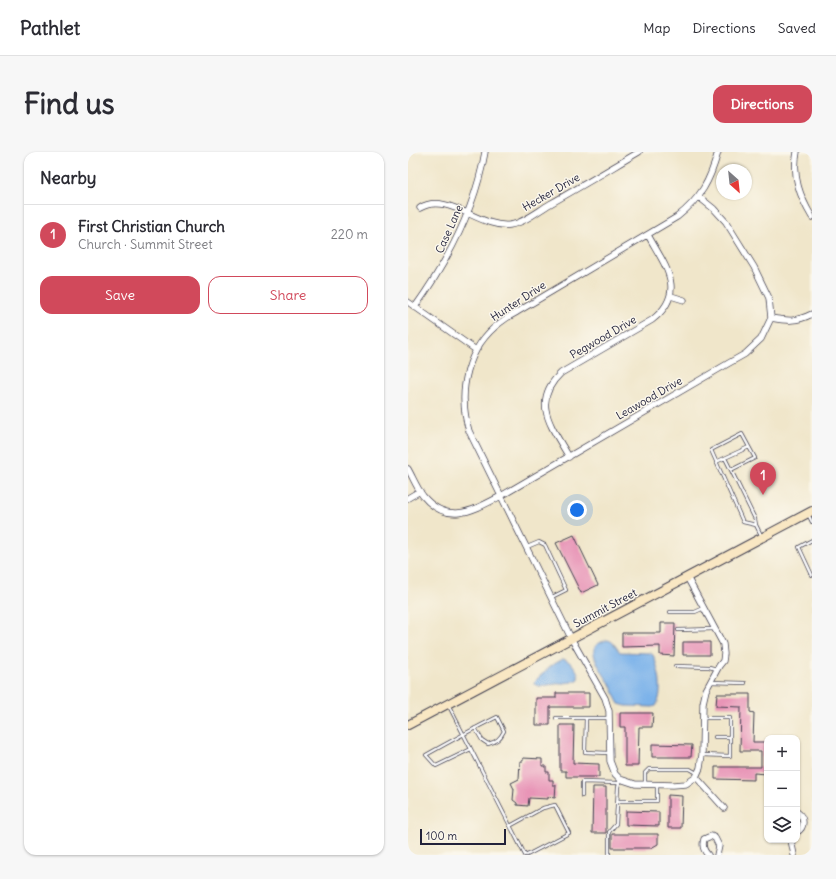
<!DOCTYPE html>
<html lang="en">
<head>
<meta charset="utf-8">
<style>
	body { margin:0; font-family:Delius,sans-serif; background:#f7f7f7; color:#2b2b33 }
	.controls { position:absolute; right:12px; bottom:12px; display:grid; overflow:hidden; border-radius:8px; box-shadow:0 1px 3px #0004 }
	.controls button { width:36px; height:36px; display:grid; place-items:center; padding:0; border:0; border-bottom:1px solid #e1e1e2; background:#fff; color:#2b2b33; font:20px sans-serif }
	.compass { position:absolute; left:308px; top:12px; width:36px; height:36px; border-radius:50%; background:#fff; box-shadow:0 1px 3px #0004; rotate:153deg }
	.scale { position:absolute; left:12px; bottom:10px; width:86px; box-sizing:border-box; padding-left:4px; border:2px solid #22223b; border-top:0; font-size:11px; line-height:14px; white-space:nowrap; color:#22223b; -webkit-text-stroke:3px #fbf7ec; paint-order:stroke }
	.you { position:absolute; left:169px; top:358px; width:14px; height:14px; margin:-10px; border:3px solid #fff; border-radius:50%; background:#1a73e8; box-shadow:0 0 0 6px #1a73e833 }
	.badge { display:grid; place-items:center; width:26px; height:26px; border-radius:50%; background:#d1495b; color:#fff; font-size:13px; font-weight:700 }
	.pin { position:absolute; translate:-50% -33px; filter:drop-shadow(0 1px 2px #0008) }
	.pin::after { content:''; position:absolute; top:21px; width:14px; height:12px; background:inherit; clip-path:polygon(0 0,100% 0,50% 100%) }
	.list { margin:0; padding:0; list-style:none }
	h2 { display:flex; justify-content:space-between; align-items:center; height:52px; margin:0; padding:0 16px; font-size:17px }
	h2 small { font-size:13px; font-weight:400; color:#7c7c81 }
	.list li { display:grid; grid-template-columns:26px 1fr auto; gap:12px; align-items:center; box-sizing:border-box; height:60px; padding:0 16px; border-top:1px solid #e1e1e2 }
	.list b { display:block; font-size:15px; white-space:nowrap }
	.list p { margin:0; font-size:13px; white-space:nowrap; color:#7c7c81 }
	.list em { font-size:13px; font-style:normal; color:#7c7c81 }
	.actions { display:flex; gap:8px; padding:12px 16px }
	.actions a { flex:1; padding:9px 0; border:1px solid #d1495b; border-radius:12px; text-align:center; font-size:14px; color:#d1495b }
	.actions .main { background:#d1495b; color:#fff }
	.icon { flex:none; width:22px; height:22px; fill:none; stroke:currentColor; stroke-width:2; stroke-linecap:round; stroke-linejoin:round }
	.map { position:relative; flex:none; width:404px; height:703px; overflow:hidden; border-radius:12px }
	header { display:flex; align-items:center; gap:24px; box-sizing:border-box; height:56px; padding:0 20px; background:#fff; border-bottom:1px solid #e1e1e2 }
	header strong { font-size:19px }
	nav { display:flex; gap:22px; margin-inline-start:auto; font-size:14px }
	.intro { display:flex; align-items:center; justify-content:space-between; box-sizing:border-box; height:96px; padding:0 24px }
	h1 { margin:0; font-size:28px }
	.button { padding:10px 18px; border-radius:12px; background:#d1495b; color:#fff; font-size:14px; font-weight:700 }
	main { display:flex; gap:24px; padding:0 24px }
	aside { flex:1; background:#fff; border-radius:12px; box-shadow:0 1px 3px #0004 }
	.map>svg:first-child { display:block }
</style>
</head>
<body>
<header>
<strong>Pathlet</strong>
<nav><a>Map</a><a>Directions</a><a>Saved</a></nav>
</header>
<div class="intro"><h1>Find us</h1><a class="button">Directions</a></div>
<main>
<aside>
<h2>Nearby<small></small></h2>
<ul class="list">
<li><span class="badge">1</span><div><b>First Christian Church</b><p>Church · Summit Street</p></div><em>220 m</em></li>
</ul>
<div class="actions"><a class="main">Save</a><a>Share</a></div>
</aside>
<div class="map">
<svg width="404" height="703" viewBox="0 0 404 703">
	<rect width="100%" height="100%" fill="#fbf7ec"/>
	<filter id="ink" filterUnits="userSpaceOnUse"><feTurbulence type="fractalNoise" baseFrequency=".025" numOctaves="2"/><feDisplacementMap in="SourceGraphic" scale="8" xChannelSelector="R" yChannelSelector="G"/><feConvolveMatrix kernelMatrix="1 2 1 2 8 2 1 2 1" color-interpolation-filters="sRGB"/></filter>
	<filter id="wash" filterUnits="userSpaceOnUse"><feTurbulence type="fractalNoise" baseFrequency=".012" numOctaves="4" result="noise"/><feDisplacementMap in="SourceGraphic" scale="16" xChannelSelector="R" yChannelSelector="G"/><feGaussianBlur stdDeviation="0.9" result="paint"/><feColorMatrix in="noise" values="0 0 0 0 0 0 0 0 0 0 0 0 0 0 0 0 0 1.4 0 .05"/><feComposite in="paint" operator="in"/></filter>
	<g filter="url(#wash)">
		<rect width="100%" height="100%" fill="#f0e6ca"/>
		<path fill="#7bb2ea" stroke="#4e6a92" d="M198,488C206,488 207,495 212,500L242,501L245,503C251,516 256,541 248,554L245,555L218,554L211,552C207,546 206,540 203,534C198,525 184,508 186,497C187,492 194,490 198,488Z
			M155,507C163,509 172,519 170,527L164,530L131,534L126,532V530L128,528L143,514Z"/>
		<g id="blocks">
			<path fill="#e895b7" d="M166,383L190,433L173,441L148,391Z
				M253,471H267L266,504L252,503V494L214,495V481H253Z
				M275,490H302V503H275Z
				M148,541H181V555H142V573H128V546H148Z
				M309,542H342V560L346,561L345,590H359V622L346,621V628L307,627V615H353V599H332L333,555L308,554Z
				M212,561H245L244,575H231L230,614H217V575H212Z
				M152,573H166L165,611L191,612V625H158V619H152Z
				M244,592L284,593L283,605H244Z
				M115,606L134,607V614H138V620H141V628H145V633H148L147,646L140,645V647L121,646L120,654L109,653V651L105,648L106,637L103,631L111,627L112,609H115Z
				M185,635H198V681H184Z
				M260,643L274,644L273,676H260Z
				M218,659L251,660V674L218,673Z
				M204,682H250V692L243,696H204Z"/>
		</g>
	</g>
	<g filter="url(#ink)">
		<use href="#blocks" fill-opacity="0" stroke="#413f50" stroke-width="1"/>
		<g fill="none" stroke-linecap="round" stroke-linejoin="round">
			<defs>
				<path id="lane" d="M317,306L323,318
					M308,310L341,295
					M400,362L404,370
					M348,373L347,367L323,318L347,306L334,282L303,298L335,370L348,373L354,385
					M404,388L391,395L404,423
					M119,395L131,390L137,393L158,438L144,445
					M262,460H287L296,456
					M270,478L307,477
					M267,514L301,515L309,517
					M302,530L337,531
					M41,554L117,703
					M148,566H178
					M307,585H322
					M63,597L28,614L18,603C41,590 65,577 89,565L96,579C92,587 88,590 80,592L74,588L67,576
					M201,601L177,600L178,566H201
					M294,603L322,604V566H295
					M237,632V621L241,617H282L289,621
					M174,644V630L211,631
					M209,649H249V633
					M102,674L135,656L147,653L161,681L119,703
					M201,703V680L208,672L210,635L212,627"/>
				<path id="street" d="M389,0C384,24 392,45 404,65
					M12,56C39,39 73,77 102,73C116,71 130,59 142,52C172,35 202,17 231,0
					M263,144L276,148
					M0,150L68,198
					M7,155C40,109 67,57 77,0
					M363,166C380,169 388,170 404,162
					M161,305C144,275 122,250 153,221L244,168C280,140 257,114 240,83
					M0,317C5,326 9,336 15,344C40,374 66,358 93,344L321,211L337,202L353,187L363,166L361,146L346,115L318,70L306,57L291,45
					M0,346L12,339
					M279,425L315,492L316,502L315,509L311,514L298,538L295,551L294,603L292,616L288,625L278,632L265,633L227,632L212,627L207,622L202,609L201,559L197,546L163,486L61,279C49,239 59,195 93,170C98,166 103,163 109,160L269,65C293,46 302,29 310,0
					M288,625L316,656
					M389,660C397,666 397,675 389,680
					M383,688L386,703
					M300,703C295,698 294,693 296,687L303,684L307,686L311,694L309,703"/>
				<path id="secondary" d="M0,573L404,359"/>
			</defs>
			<use href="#lane" stroke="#413f50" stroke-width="4"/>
			<use href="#street" stroke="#413f50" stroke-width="7"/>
			<use href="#secondary" stroke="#413f50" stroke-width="10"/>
			<use href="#lane" stroke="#fff" stroke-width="2.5"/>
			<use href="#street" stroke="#fff" stroke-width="5.5"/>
			<use href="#secondary" stroke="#f9e7c3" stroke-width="8"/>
		</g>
	</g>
	<g text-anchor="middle" stroke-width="3" stroke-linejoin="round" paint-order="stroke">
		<g font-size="11" fill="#22223b" stroke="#fbf7ec">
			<text transform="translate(143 40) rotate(-30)" y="4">Hecker Drive</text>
			<text transform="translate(41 77) rotate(-66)" y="4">Case Lane</text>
			<text transform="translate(110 149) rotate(-33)" y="4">Hunter Drive</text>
			<text transform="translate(195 185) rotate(-30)" y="4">Pegwood Drive</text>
			<text transform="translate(241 246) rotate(-30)" y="4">Leawood Drive</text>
			<text transform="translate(197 456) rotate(-28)" y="4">Summit Street</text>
		</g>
	</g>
</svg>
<div class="controls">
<button>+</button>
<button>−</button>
<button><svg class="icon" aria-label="layers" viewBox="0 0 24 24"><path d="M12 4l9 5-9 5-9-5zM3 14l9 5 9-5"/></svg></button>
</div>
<svg class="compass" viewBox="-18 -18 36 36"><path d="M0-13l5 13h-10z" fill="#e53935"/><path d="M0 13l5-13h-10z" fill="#7c7c81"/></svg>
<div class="scale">100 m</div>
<div class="you"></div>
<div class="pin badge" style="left:355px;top:343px">1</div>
</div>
</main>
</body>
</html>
